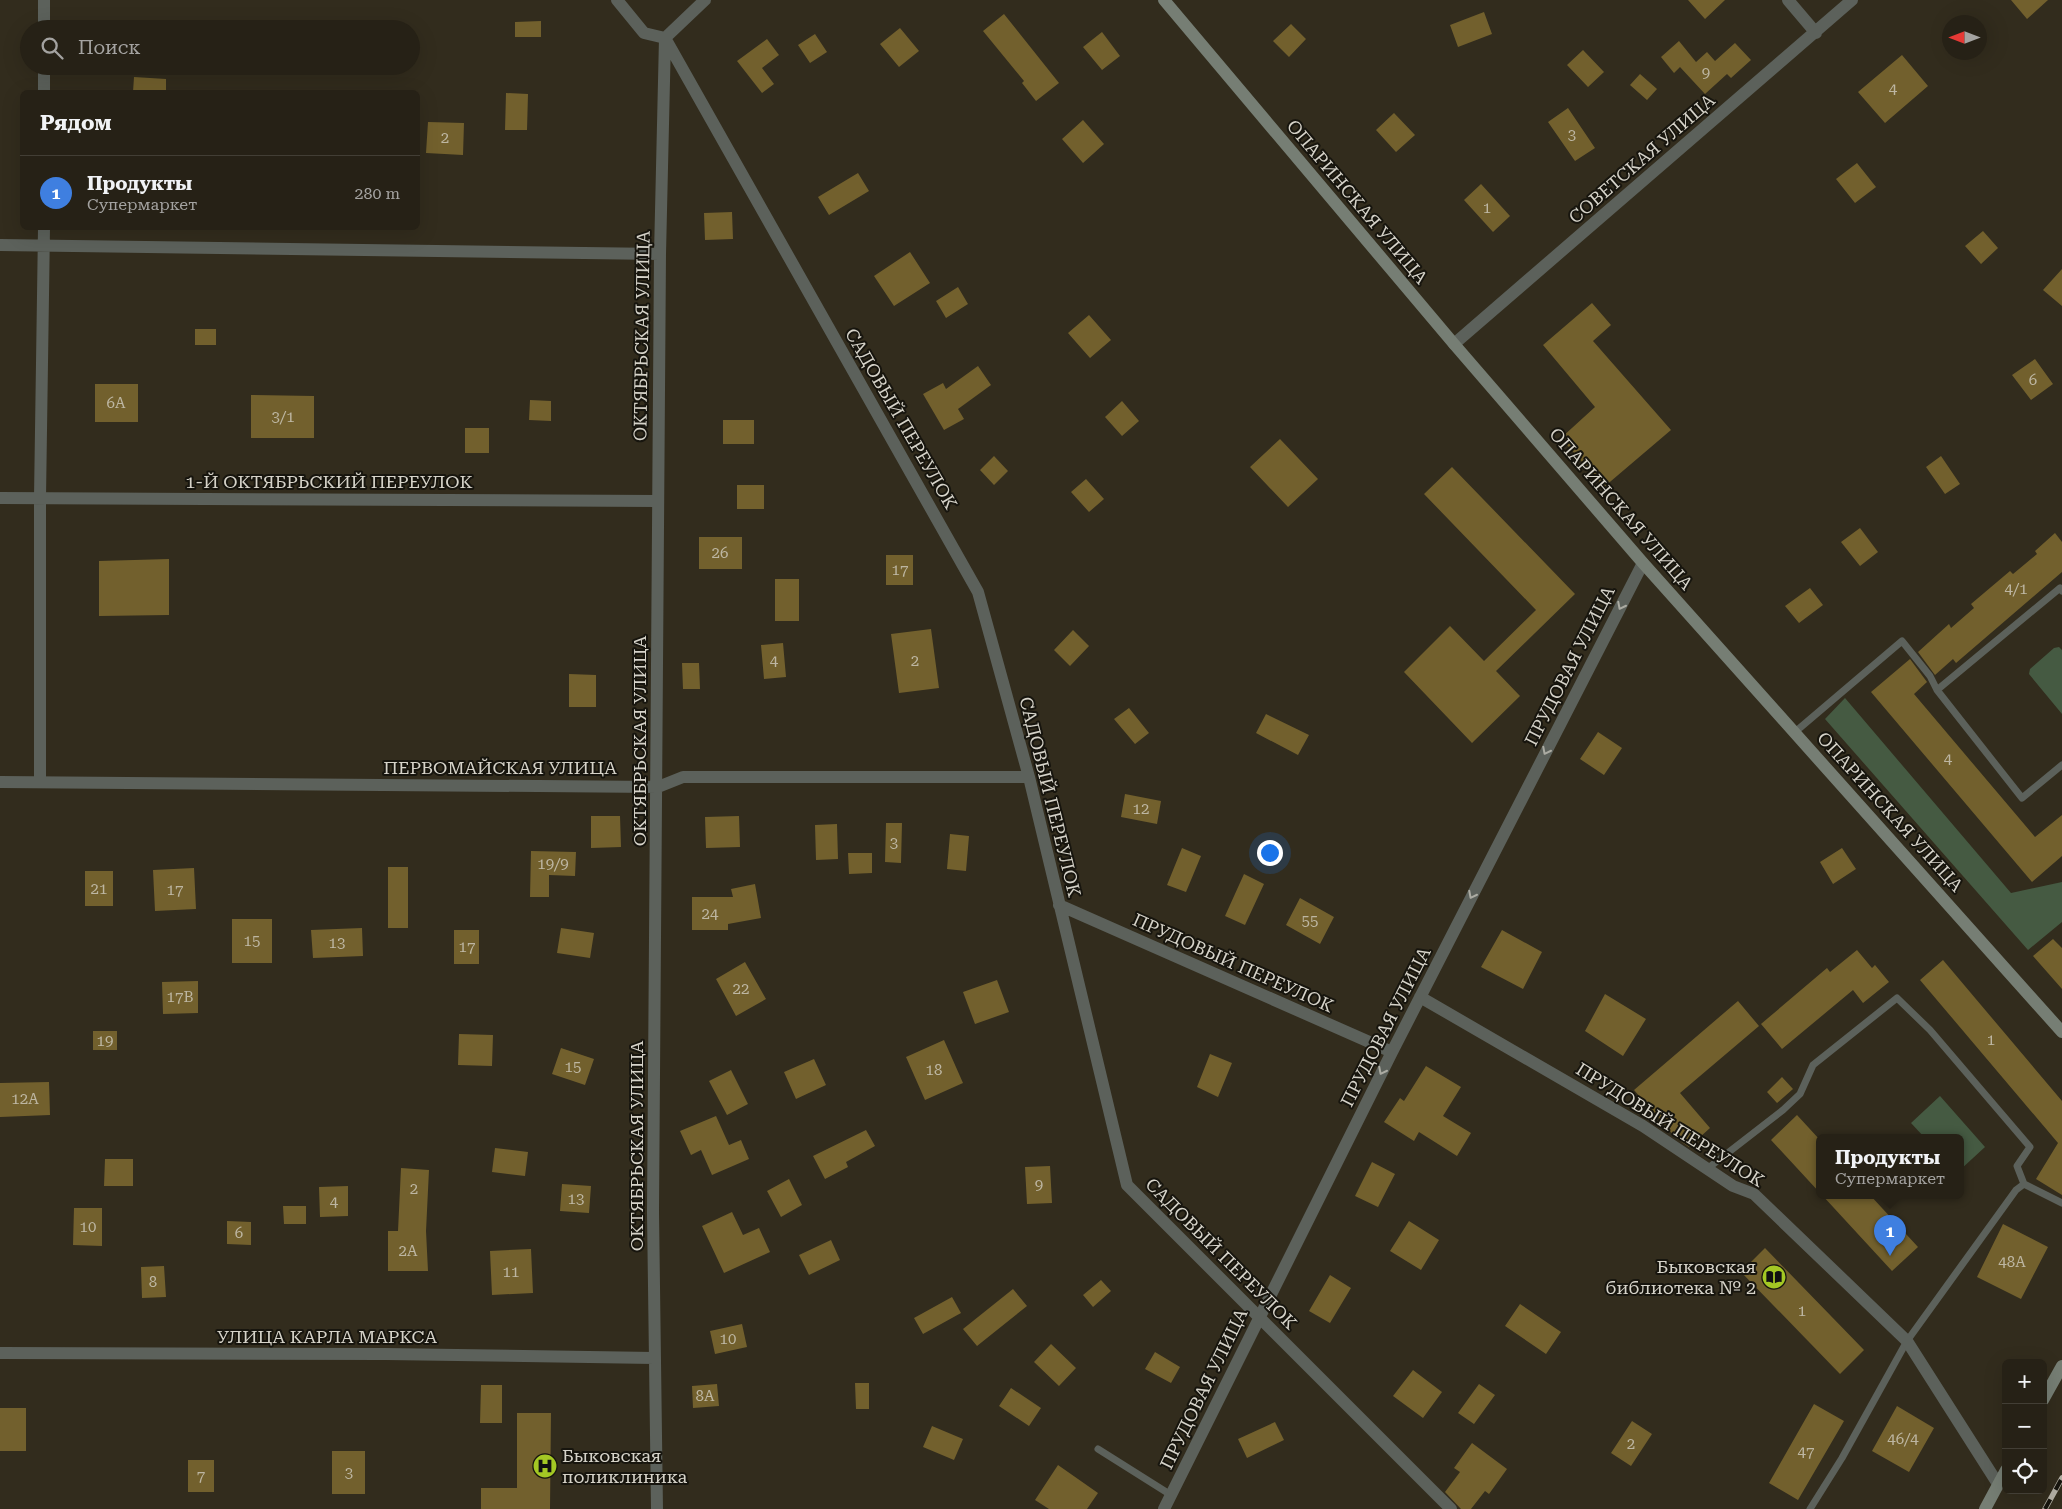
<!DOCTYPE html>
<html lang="ru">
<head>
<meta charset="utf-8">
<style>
	body { margin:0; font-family:"Roboto Serif",serif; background:#322e23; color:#f1f3f6 }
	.controls { position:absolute; right:15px; bottom:15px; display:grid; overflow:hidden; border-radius:8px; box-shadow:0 5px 20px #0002 }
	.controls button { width:45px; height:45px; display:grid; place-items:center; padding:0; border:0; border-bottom:1px solid #423e35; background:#262116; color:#f1f3f6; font:25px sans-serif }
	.compass { position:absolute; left:1942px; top:15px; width:45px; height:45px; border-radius:50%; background:#262116; box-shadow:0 5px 20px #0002; rotate:270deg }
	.you { position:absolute; left:1269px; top:852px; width:18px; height:18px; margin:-12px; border:4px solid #fff; border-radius:50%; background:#1a73e8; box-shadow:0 0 0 8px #1a73e833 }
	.badge { display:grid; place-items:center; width:32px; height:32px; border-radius:50%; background:#a4c824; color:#fff; font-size:16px; font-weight:700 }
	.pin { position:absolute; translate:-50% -41px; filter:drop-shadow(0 1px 2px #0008) }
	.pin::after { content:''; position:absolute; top:26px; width:18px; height:15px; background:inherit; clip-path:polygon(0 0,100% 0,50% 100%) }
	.popup { position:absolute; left:1816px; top:1134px; width:148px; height:65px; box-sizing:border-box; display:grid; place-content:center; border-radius:8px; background:#262116; filter:drop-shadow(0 1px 4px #0005); font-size:16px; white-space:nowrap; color:#a4a3a1 }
	.popup b { font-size:19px; color:#f1f3f6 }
	.popup::after { content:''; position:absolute; left:50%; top:100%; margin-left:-10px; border:10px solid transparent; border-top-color:#262116 }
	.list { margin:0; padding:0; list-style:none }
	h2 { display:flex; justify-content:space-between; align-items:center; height:65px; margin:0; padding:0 20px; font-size:21px }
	h2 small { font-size:16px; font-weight:400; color:#a4a3a1 }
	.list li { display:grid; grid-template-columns:32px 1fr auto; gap:15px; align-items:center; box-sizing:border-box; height:75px; padding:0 20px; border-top:1px solid #423e35 }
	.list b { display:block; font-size:19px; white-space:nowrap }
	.list p { margin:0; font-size:16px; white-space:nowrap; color:#a4a3a1 }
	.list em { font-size:16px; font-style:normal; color:#a4a3a1 }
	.icon { flex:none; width:28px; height:28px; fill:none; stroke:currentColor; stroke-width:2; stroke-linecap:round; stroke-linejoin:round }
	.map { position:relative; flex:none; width:2062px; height:1509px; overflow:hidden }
	.search { position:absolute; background:#262116; box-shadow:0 5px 20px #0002; left:20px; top:20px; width:400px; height:55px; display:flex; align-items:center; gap:12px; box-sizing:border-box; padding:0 18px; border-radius:28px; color:#a4a3a1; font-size:19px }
	.panel { position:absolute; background:#262116; box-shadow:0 5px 20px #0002; left:20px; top:90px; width:400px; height:140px; border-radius:8px }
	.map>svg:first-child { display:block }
</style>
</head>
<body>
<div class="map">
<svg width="2062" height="1509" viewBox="0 0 2062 1509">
	<rect width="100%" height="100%" fill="#322c1d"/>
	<path fill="#455a42" d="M2059,647L2062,650V714L2029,674L2030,669L2054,648Z
		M1845,698L2011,893L2062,882V922L2028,950L1825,719Z
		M1940,1096L1985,1147L1960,1170V1137H1924L1911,1123Z"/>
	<path fill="#72602d" d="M1688,0H1725L1705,19Z
		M2011,0H2048L2027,19Z
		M1484,12L1492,34L1458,47L1450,25Z
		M1004,14L1059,83L1036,101L1022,83L1024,81L983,31Z
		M541,21V37H515V22Z
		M1291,24L1306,39L1289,57L1273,41Z
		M900,28L919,51L899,67L880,44Z
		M1102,32L1120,56L1102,70L1083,47Z
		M815,34L827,52L810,63L798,45Z
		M767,39L779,55L762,68L774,84L762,93L737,61Z
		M1679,41L1696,62L1707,52L1715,61L1735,43L1751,60L1731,78L1727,74L1705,94L1680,67L1674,73L1661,57Z
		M1583,50L1604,72L1588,87L1567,65Z
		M1902,55L1928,86L1885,123L1858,92Z
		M1640,74L1657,89L1647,100L1630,85Z
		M134,77L166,79V92H133Z
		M506,93L528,94L527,130H505Z
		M1568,108L1595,148L1575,161L1548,122Z
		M1394,113L1415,135L1396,152L1376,130Z
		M1083,120L1104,144L1083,163L1062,139Z
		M428,122L464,123L463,155L426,153Z
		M1857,163L1876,187L1855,203L1836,179Z
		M858,173L869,191L829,215L818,197Z
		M1481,184L1510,216L1493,232L1464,200Z
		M732,212L733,239L705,240L704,213Z
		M1983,231L1998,248L1981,264L1965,246Z
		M910,252L930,283L894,306L874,276Z
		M2062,269V306L2043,290Z
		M958,287L968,304L946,318L936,301Z
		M1592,303L1611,325L1593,341L1671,430L1604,487L1561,438L1595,407L1543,345Z
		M1089,315L1111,340L1090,358L1068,333Z
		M195,329H216V345H195Z
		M2035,359L2053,384L2031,400L2012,375Z
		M978,366L991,385L958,409L964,419L944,430L923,394L943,383L946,389Z
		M95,384H138V422H95Z
		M251,395L314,396V438H251Z
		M530,400L551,401V421L529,420Z
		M1122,401L1139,421L1122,436L1105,417Z
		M723,420H754V444H723Z
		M465,428H489V453H465Z
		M1280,439L1318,479L1288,507L1250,467Z
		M994,456L1008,471L994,485L980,470Z
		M1941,456L1960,484L1945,494L1926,467Z
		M1452,467L1575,594L1496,671L1520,696L1472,743L1404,672L1450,626L1484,661L1536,610L1424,494Z
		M1086,479L1104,499L1089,512L1071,492Z
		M737,485H764V509H737Z
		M1860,528L1878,552L1860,566L1841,542Z
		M2055,533L2062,542V572L1956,663L1953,659L1935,675L1918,652L1949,624L1951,628L1974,608L1971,604L2010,571L2013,574L2037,554L2035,551Z
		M699,537H742V569H699Z
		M886,555H913V585H886Z
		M169,559V615L99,616V561Z
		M775,579H799V621H775Z
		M1810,588L1823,605L1799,623L1785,606Z
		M931,629L939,688L899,693L891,634Z
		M1073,630L1089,646L1070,666L1054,650Z
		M783,643L786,677L764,679L761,645Z
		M1910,659L1927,682L1914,694L2035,837L2062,815V856L2032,882L1871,692Z
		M682,663H699L700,689H683Z
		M569,674L596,675V707H569Z
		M1129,708L1149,733L1135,744L1114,719Z
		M1266,714L1309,735L1298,755L1256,733Z
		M1598,732L1622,748L1604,775L1580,759Z
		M1125,794L1161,801L1157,824L1121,817Z
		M591,816H620L621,847L591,848Z
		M739,816L740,847L706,848L705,817Z
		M886,823H902L901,863L885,862Z
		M837,824L838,859L816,860L815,825Z
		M950,834L969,836L966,871L947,869Z
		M1182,848L1201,856L1186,892L1167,885Z
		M1842,848L1856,869L1833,884L1820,862Z
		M531,851L576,852L575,876L549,875V897H530Z
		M848,853H872V873L849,874Z
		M388,867H408V928H388Z
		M194,868L196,909L155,911L153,870Z
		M85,871H113V906H85Z
		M1244,874L1264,884L1245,925L1225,916Z
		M755,884L761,918L728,924V930H692V897H733L731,889Z
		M1300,898L1334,917L1320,944L1286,925Z
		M232,919H272V963H232Z
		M362,928L363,956L313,958L311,930Z
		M561,928L594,933L590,958L557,953Z
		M454,930H479V964H454Z
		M1502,930L1542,952L1523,989L1481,967Z
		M2053,939L2062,948V989L2033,956Z
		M1857,950L1872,968L1875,965L1889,982L1863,1003L1853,990L1782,1049L1761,1024L1827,968L1830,972Z
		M1943,960L2062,1101V1195L2036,1179L2058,1143L1920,980Z
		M745,962L766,999L736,1016L716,979Z
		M997,980L1009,1012L975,1024L963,992Z
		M198,981V1013L163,1014L162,982Z
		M1605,994L1646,1019L1623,1056L1585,1031Z
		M1738,1001L1759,1026L1680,1093L1710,1128L1689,1147L1676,1138L1634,1090Z
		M93,1031H117V1050H93Z
		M459,1034L493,1035L492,1066L458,1065Z
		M944,1040L963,1083L925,1100L906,1057Z
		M561,1048L594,1059L585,1085L552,1074Z
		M1210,1054L1232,1063L1218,1097L1197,1087Z
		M814,1059L826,1085L796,1099L784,1072Z
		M1426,1066L1461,1087L1443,1116L1471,1133L1457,1156L1419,1132L1414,1141L1384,1122L1400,1098L1404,1101Z
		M731,1070L748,1104L727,1115L709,1081Z
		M1782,1077L1793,1089L1777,1103L1767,1092Z
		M49,1082L50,1115L0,1117V1083Z
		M1797,1115L1820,1140V1193L1771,1140Z
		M716,1116L729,1145L741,1140L749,1159L712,1175L701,1150L691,1155L680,1131Z
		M866,1130L875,1146L846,1162L848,1167L825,1179L813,1156Z
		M495,1148L528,1152L525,1176L492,1172Z
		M105,1159H133V1186H104Z
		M1372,1162L1395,1174L1378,1207L1355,1196Z
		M1050,1166L1052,1203L1027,1204L1025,1167Z
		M401,1168L429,1170L426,1231L428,1271H388V1231H398Z
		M789,1179L802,1205L781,1217L767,1191Z
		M562,1184L591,1186L589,1213L560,1211Z
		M348,1186V1216L320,1217L319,1187Z
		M1822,1195H1870L1918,1247L1892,1271Z
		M283,1206H306V1224H284Z
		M74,1208H102V1246L73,1245Z
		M732,1212L743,1235L759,1228L770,1252L724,1273L702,1226Z
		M227,1221L251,1222V1245L227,1244Z
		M1409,1221L1439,1240L1421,1270L1390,1251Z
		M2003,1224L2048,1247L2021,1299L1977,1277Z
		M831,1240L840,1260L809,1275L799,1255Z
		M1765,1248L1864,1350L1840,1374L1741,1272Z
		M531,1249L533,1293L492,1295L490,1251Z
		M164,1266L166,1297L142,1298L141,1267Z
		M1330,1275L1351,1288L1330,1323L1309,1311Z
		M1101,1280L1111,1291L1093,1307L1083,1295Z
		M1013,1289L1027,1306L977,1346L963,1329Z
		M952,1297L961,1313L923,1334L914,1318Z
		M1520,1304L1561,1332L1546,1354L1505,1326Z
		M742,1324L747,1347L715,1354L710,1331Z
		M1051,1344L1076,1368L1059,1386L1034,1362Z
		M1155,1352L1180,1367L1171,1383L1145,1369Z
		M1413,1370L1442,1392L1423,1418L1393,1396Z
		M855,1383H869V1409H856Z
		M717,1384L719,1406L693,1408L692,1386Z
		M1479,1384L1495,1395L1474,1424L1458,1413Z
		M481,1385H502V1423H480Z
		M1011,1388L1041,1408L1029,1426L999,1406Z
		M1814,1404L1844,1421L1798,1500L1769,1483Z
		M1897,1406L1934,1428L1909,1472L1872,1451Z
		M0,1408H26V1451H0Z
		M517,1413H551L550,1509H481V1488H517Z
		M1632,1421L1652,1434L1631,1466L1611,1453Z
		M1275,1422L1284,1440L1247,1458L1238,1439Z
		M932,1426L963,1439L954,1460L923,1447Z
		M1472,1443L1507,1469L1489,1494L1485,1491L1471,1509H1461L1445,1492L1460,1472L1454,1468Z
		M332,1451H365V1494H332Z
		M188,1460H214V1492H188Z
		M1058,1465L1098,1493L1087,1509H1049L1035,1500Z"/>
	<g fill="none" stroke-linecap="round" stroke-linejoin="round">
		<path stroke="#5c615b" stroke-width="7" d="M2062,591L2060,588L1937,690L2022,798L2062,765
			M1795,732L1902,641L1930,676L1937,690
			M1707,1169L1783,1110L1800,1094L1813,1065L1897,998L1930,1030L2030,1147L2017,1166L2024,1184
			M1098,1449L1171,1495
			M1810,1509L1842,1458L1907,1341L2016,1190L2024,1184L2062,1203"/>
		<path stroke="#5c615b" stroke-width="12" d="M44,0V29
			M617,0L644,33L665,38
			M1788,0L1816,33
			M665,38L978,592L1029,777L1127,1185L1451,1509
			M665,38L705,0
			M44,66V92
			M0,245L660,254
			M1454,344L1852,0
			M0,498L658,501
			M0,782L658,787L683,777H1029
			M40,782V498L44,228
			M1059,905L1392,1052
			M1420,997L1643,1126L1733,1186L1754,1194L1907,1341L1998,1484
			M0,1353L386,1354L654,1358
			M657,1509L653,1212L660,254L665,38
			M1164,1509L1392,1052L1643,563"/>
		<path stroke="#767e74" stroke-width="12" d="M1164,0L1454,344L1643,563L2062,1032
			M2043,1400L2062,1366
			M1985,1509L2006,1470"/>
		<defs>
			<path id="rail" d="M2045,1509L2062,1478"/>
		</defs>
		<use href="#rail" stroke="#b2aea3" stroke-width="5.5"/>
		<use href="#rail" stroke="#17150e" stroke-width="4" stroke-dasharray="11" stroke-linecap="butt"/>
	</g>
	<defs><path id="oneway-chevron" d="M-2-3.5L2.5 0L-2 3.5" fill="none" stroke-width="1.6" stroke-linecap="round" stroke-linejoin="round" transform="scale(1.25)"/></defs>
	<g stroke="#ababa2">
		<use href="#oneway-chevron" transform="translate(1621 606) rotate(117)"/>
		<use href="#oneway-chevron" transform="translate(1546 751) rotate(117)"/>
		<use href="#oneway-chevron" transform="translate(1472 895) rotate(117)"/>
		<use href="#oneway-chevron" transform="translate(1382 1071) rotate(117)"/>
	</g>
	<defs>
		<symbol id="library-disc" viewBox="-11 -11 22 22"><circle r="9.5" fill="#a4c824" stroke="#17150e"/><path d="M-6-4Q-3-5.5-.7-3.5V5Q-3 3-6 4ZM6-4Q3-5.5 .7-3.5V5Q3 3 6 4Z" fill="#111"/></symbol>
		<symbol id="hospital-disc" viewBox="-11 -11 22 22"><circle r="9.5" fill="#a4c824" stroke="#17150e"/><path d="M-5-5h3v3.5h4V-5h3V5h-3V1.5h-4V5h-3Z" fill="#111"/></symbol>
	</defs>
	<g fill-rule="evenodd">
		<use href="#library-disc" x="1760" y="1263" width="28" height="28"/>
		<use href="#hospital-disc" x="531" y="1452" width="28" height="28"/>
	</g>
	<g text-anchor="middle" stroke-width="4" stroke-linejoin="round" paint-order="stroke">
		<g font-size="15" fill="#bdb6a2">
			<text x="1706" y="78">9</text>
			<text x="1893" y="94">4</text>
			<text x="1572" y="140">3</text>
			<text x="445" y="143">2</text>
			<text x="1487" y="213">1</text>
			<text x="2033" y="385">6</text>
			<text x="116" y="408">6А</text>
			<text x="283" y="422">3/1</text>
			<text x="720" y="558">26</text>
			<text x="900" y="575">17</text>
			<text x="2016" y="594">4/1</text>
			<text x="774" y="666">4</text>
			<text x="915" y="666">2</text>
			<text x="1948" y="764">4</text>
			<text x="1141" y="814">12</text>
			<text x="894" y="848">3</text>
			<text x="553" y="869">19/9</text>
			<text x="99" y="894">21</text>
			<text x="175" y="895">17</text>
			<text x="710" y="919">24</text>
			<text x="1310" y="926">55</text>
			<text x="252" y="946">15</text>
			<text x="337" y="948">13</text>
			<text x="467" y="952">17</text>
			<text x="741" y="994">22</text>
			<text x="180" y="1002">17В</text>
			<text x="1991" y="1045">1</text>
			<text x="105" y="1046">19</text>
			<text x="573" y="1072">15</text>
			<text x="934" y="1075">18</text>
			<text x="25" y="1104">12А</text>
			<text x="1039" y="1190">9</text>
			<text x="414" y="1194">2</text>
			<text x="576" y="1204">13</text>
			<text x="334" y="1207">4</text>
			<text x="88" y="1232">10</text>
			<text x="239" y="1238">6</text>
			<text x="408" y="1256">2А</text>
			<text x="2012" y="1267">48А</text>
			<text x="511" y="1277">11</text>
			<text x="153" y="1287">8</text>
			<text x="1802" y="1316">1</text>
			<text x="728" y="1344">10</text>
			<text x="705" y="1401">8А</text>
			<text x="1903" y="1444">46/4</text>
			<text x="1631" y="1449">2</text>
			<text x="1806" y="1457">47</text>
			<text x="349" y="1478">3</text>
			<text x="201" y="1481">7</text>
		</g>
		<g font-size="18" fill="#d6d3c9" stroke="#17150e">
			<text transform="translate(1642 159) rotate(-41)" y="6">СОВЕТСКАЯ УЛИЦА</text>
			<text transform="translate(1357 202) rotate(50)" y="6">ОПАРИНСКАЯ УЛИЦА</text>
			<text transform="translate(642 336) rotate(-89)" y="6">ОКТЯБРЬСКАЯ УЛИЦА</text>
			<text transform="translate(901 419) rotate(60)" y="6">САДОВЫЙ ПЕРЕУЛОК</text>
			<text x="329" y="488">1-Й ОКТЯБРЬСКИЙ ПЕРЕУЛОК</text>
			<text transform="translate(1621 509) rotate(49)" y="6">ОПАРИНСКАЯ УЛИЦА</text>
			<text transform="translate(1570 666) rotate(-63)" y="6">ПРУДОВАЯ УЛИЦА</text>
			<text transform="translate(640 741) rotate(-90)" y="6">ОКТЯБРЬСКАЯ УЛИЦА</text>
			<text x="500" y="774">ПЕРВОМАЙСКАЯ УЛИЦА</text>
			<text transform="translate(1050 797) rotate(76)" y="6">САДОВЫЙ ПЕРЕУЛОК</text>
			<text transform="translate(1890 812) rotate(48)" y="6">ОПАРИНСКАЯ УЛИЦА</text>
			<text transform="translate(1233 963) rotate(24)" y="6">ПРУДОВЫЙ ПЕРЕУЛОК</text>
			<text transform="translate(1386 1027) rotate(-63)" y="6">ПРУДОВАЯ УЛИЦА</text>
			<text transform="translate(1670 1125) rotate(32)" y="6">ПРУДОВЫЙ ПЕРЕУЛОК</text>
			<text transform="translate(637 1146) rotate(-90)" y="6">ОКТЯБРЬСКАЯ УЛИЦА</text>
			<text transform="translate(1221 1254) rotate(45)" y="6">САДОВЫЙ ПЕРЕУЛОК</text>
			<text x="327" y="1343">УЛИЦА КАРЛА МАРКСА</text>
			<text transform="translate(1204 1389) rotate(-64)" y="6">ПРУДОВАЯ УЛИЦА</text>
		</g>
		<g font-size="18" fill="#d6d3c9" stroke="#17150e" text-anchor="end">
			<text x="1756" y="1273">Быковская<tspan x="1756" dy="21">библиотека № 2</tspan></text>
			<text x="562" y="1462" text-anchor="start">Быковская<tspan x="562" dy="21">поликлиника</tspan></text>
		</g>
	</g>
</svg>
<div class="controls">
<button>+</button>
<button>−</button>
<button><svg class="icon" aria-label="locate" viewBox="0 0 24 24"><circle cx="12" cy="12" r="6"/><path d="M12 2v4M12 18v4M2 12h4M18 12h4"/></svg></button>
</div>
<svg class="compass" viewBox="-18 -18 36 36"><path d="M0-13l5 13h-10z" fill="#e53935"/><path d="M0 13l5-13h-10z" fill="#a4a3a1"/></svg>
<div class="you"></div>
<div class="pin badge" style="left:1890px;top:1256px;background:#3f7fe0">1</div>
<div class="popup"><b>Продукты</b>Супермаркет</div>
<div class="search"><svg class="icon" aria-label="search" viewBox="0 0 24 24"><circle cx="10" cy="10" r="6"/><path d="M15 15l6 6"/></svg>Поиск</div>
<section class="panel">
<h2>Рядом<small></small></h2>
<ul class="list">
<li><span class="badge" style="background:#3f7fe0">1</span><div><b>Продукты</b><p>Супермаркет</p></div><em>280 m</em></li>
</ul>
</section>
</div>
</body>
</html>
